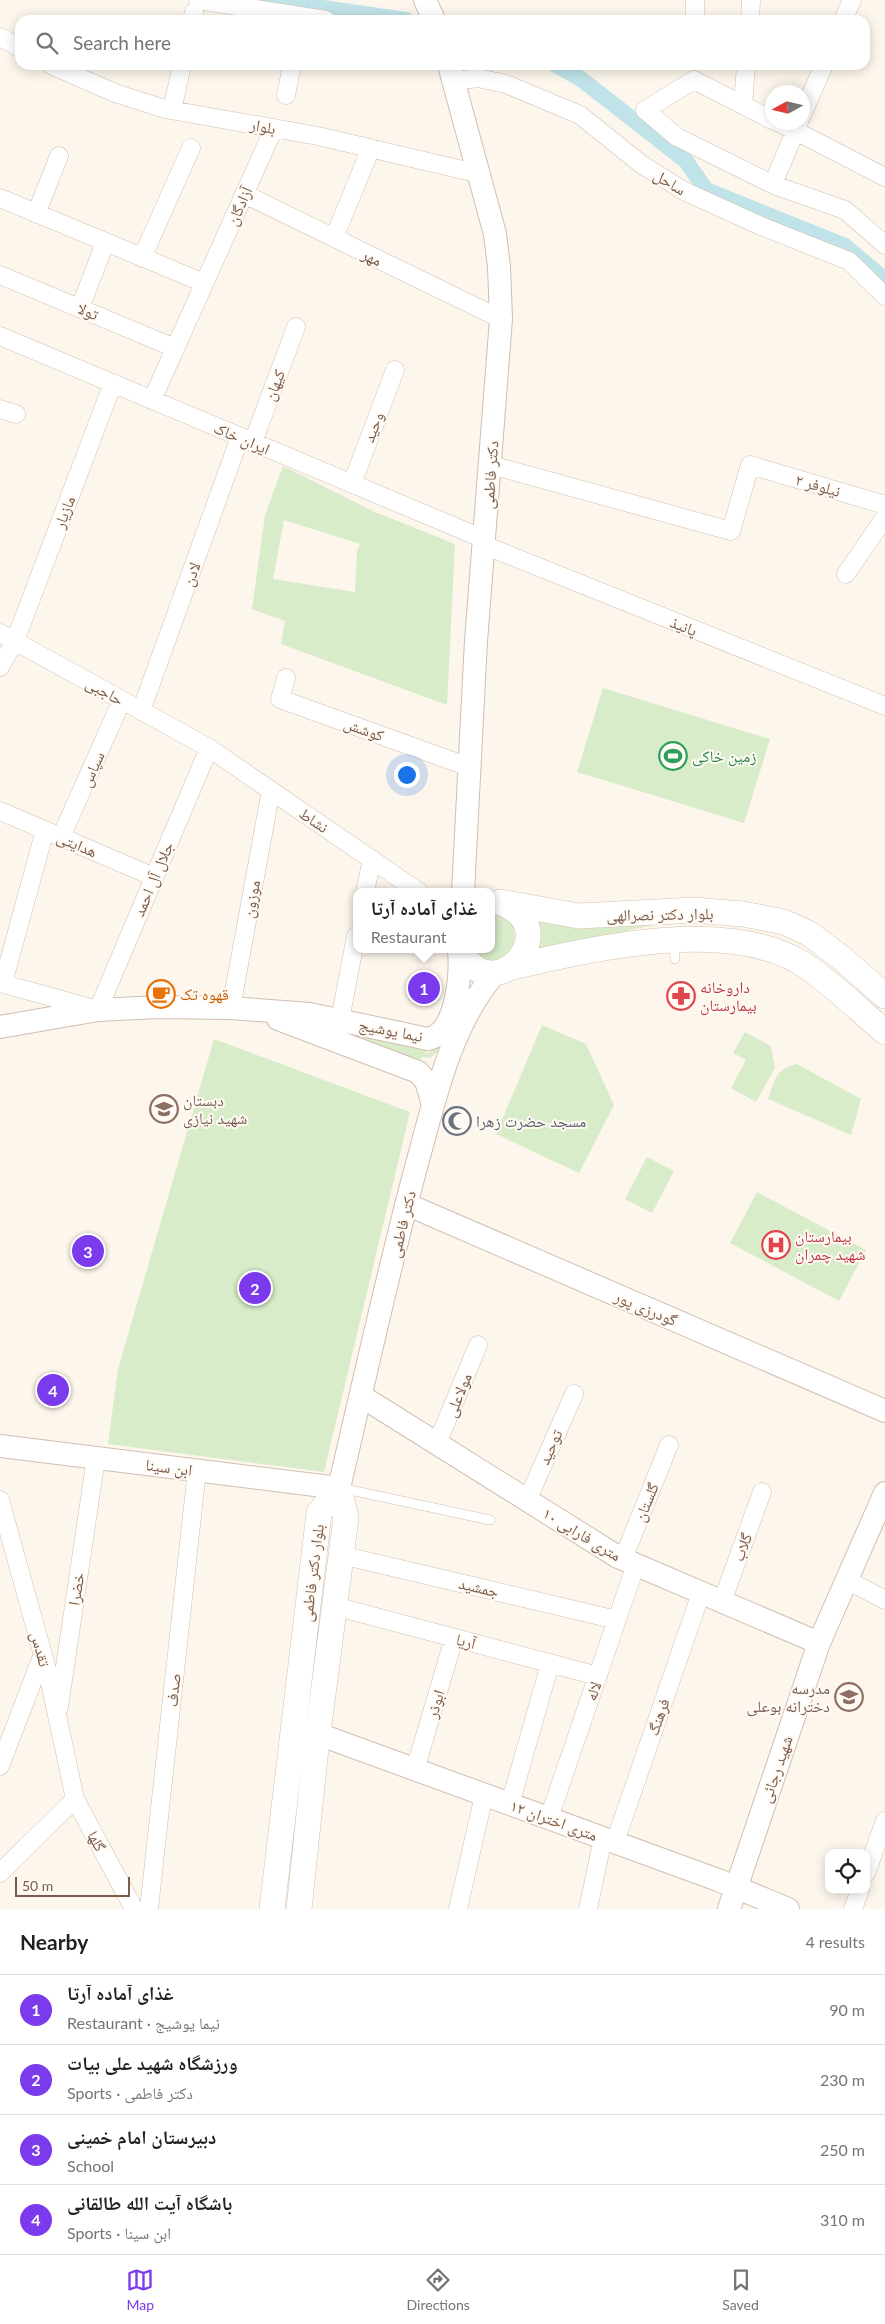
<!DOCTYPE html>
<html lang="en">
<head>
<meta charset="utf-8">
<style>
	body { margin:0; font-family:Lato,"Noto Naskh Arabic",sans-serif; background:#f2f2f2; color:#202124 }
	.controls { position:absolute; right:15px; bottom:15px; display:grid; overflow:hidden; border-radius:10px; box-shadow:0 2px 12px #0003 }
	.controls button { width:45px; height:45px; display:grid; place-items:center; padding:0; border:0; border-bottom:1px solid #e0e0e0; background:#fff; color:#202124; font:25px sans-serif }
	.compass { position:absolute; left:765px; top:85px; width:45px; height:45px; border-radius:50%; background:#fff; box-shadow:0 2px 12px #0003; rotate:262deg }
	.scale { position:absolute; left:15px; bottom:12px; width:115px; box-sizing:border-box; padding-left:5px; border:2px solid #7a5c4d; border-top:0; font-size:14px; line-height:18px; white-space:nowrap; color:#7a5c4d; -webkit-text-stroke:4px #fffaf3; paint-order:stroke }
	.you { position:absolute; left:406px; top:774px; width:18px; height:18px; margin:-12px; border:4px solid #fff; border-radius:50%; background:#1a73e8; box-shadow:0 0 0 8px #1a73e833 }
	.badge { display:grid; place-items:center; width:32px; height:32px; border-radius:50%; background:#7c3aed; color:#fff; font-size:16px; font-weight:700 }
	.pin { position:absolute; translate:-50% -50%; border:2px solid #fff; box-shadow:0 1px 5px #0006 }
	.popup { position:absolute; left:353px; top:888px; width:142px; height:65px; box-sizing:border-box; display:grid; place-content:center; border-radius:10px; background:#fff; filter:drop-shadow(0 1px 4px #0005); font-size:16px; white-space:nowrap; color:#757577 }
	.popup b { font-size:19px; color:#202124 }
	.popup::after { content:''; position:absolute; left:50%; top:100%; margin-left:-10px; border:10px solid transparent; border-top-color:#fff }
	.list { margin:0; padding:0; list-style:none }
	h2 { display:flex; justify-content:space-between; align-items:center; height:65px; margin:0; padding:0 20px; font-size:21px }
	h2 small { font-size:16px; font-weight:400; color:#757577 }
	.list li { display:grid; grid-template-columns:32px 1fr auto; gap:15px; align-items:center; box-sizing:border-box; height:70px; padding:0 20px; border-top:1px solid #e0e0e0 }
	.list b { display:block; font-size:19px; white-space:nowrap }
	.list p { margin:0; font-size:16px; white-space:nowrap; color:#757577 }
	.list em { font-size:16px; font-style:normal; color:#757577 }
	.icon { flex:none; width:28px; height:28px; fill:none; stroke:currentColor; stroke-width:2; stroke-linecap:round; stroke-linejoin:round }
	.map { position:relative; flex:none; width:885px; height:1909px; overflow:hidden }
	.search { position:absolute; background:#fff; box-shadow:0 2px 12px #0003; left:15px; right:15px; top:15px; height:55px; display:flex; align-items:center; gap:12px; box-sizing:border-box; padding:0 18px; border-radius:15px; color:#757577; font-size:19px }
	.sheet { height:345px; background:#fff }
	nav { display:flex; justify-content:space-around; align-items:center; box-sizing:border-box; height:70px; border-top:1px solid #e0e0e0; background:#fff; font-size:14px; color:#757577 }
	nav a { display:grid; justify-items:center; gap:2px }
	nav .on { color:#7c3aed }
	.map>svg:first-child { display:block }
</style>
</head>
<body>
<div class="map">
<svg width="885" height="1909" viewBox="0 0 885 1909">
	<rect width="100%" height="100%" fill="#fdf6ec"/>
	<path fill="#d8ecc9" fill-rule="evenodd" d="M283,466L375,512L455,544L447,705L281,644L285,621L252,609L265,515ZM284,520L360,544L357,551L355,592L273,579Z
		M603,688L770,739L744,823L577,772Z
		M492,914C530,914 515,972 485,959C480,957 476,952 472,949H492Z
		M533,922L658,924L533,951Z
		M302,1020L427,1051L425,1055L440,1045L444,1038L441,1049L430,1058L422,1057L419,1061Z
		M542,1025L586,1044L614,1105L579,1173L496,1134Z
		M745,1032L771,1046L775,1068L756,1102L731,1088L746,1060L733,1053Z
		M214,1039L410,1112L324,1472L108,1444L118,1369Z
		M797,1064L861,1099L851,1135L768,1099C775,1080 775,1069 797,1064Z
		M647,1157L674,1171L652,1213L625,1199Z
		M757,1192L866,1250L839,1301L730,1243Z"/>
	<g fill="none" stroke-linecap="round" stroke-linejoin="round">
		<path stroke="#bfe3e8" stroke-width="16" d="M268,0L406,20
			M556,65L581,79L686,161L706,190L845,246L885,280"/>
		<defs>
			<path id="service" d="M674,941L675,959
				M341,1488L490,1520"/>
			<path id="minor" d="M198,0L326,20
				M192,20L194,12
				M695,20V0
				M750,20L751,0
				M843,20L852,0
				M0,37L20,48
				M51,65L115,93L165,109L318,136L480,174
				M694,80L645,110L677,137L774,185L845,210L885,245
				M694,80L772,120
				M454,81L478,78L506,84L580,115L641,164L684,191L761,226L849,261L885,296
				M286,95L292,65
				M743,105L746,65
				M172,110L182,65
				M802,115L824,65
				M778,122L885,177
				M773,184L799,122
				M244,194L501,319
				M0,198L204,283
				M36,214L59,156
				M334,238L371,148
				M142,258L191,148
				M0,275L175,348
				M80,308L105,243
				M0,336L484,539
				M152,400L274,128
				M0,409L16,414
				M253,442L296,327
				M491,465L731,531L750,465L885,505
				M352,484L395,370
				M484,545L885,706
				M846,574L885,517
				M0,633L209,748L419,892
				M0,667L15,641L113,383
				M286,678L280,699L469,767
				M141,711L240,437
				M0,811L154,877
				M61,837L122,700
				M365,892L372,859
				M0,983L98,1010L209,748
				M3,983L45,830
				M231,1008L271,790
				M340,1020L356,936
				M437,1444L478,1345
				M0,1500L48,1673L75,1799L134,1909
				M527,1501L574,1394
				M341,1555L617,1620
				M623,1559L669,1445
				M847,1580L885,1600
				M722,1602L762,1492
				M334,1606L598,1676
				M59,1707L96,1458
				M0,1766L43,1654
				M415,1770L454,1638
				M510,1804L550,1664
				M549,1818L636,1564
				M615,1842L701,1593
				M0,1873L75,1799
				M866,1873L885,1821
				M149,1909L197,1470
				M458,1909L484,1795
				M588,1909L603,1838
				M853,1909L860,1890"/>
			<path id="tertiary" d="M425,0L434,20
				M449,65L495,234L499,267L501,319L476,641L463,892
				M278,1019L418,1072L426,1081L433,1105
				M0,1027L98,1010L158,1007L231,1008L310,1014L428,1039C458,1033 461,972 459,949
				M406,1204L885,1411
				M361,1396L618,1557L819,1643
				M0,1446L339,1488C364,1382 387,1276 415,1171C434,1103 449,1027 495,973
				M318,1734L718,1880L788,1909
				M729,1909L819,1643L885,1493"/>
			<path id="secondary" d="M500,902L579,916L694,910L743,914L784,922L810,934L844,960L885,996
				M460,949C494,1015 568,927 501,903
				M513,967C595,948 731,916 806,966C834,985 859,1010 885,1032
				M272,1909L319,1513L339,1488
				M299,1909L316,1748L346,1518L339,1488"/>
		</defs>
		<use href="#service" stroke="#d1beb0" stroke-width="10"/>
		<use href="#minor" stroke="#d1beb0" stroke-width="19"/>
		<use href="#tertiary" stroke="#d1beb0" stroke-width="24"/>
		<use href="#secondary" stroke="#d6c0b0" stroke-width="26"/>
		<use href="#service" stroke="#fff" stroke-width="9"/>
		<use href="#minor" stroke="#fff" stroke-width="18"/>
		<use href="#tertiary" stroke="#fff" stroke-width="22"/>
		<use href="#secondary" stroke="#fff" stroke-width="25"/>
	</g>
	<defs>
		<symbol id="stadium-ring" viewBox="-11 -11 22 22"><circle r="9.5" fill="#fffaf3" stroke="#2e9e5b" stroke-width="1.5"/><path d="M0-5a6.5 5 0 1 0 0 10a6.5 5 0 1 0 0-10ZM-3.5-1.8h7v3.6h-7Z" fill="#2e9e5b"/></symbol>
		<symbol id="cafe-ring" viewBox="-11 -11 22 22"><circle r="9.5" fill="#fffaf3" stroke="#e8710a" stroke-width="1.5"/><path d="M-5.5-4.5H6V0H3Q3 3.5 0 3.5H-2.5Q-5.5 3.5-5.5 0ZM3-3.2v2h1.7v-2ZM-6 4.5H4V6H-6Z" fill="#e8710a"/></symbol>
		<symbol id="pharmacy-ring" viewBox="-11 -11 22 22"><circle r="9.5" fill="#fffaf3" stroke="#e0444e" stroke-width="1.5"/><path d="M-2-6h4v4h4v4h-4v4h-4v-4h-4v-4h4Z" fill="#e0444e"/></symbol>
		<symbol id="school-ring" viewBox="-11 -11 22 22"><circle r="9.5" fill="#fffaf3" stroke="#8d6e63" stroke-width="1.5"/><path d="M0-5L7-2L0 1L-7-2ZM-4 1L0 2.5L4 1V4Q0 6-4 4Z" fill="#8d6e63"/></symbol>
		<symbol id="mosque-ring" viewBox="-11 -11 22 22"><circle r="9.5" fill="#fffaf3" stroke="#6b7280" stroke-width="1.5"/><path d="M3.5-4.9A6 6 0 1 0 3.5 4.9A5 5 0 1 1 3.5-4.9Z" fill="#6b7280"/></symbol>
		<symbol id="hospital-ring" viewBox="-11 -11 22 22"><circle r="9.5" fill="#fffaf3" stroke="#e0444e" stroke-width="1.5"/><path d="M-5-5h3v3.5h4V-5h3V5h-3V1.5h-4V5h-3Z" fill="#e0444e"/></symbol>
	</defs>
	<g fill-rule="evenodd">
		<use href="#stadium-ring" x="657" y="740" width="32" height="32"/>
		<use href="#cafe-ring" x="145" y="978" width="32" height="32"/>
		<use href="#pharmacy-ring" x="665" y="980" width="32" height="32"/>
		<use href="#school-ring" x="148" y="1093" width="32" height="32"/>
		<use href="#mosque-ring" x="441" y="1105" width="32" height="32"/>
		<use href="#hospital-ring" x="760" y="1229" width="32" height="32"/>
		<use href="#school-ring" x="833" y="1681" width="32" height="32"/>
	</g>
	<g text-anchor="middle" stroke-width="4" stroke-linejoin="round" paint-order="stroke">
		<g font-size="16" fill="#7a5c4d" stroke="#fffaf3">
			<text transform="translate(263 126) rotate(10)" y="6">بلوار</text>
			<text transform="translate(670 182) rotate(31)" y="6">ساحل</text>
			<text transform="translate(239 206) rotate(-66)" y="6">آزادگان</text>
			<text transform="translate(372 257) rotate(26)" y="6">مهر</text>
			<text transform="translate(88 311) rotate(23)" y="6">تولا</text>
			<text transform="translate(274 385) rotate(-69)" y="6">کیهان</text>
			<text transform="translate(373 427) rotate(-69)" y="6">وحید</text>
			<text transform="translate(242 438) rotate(23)" y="6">ایران خاک</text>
			<text transform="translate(490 475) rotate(-86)" y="6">دکتر فاطمی</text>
			<text transform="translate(818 485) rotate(16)" y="6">نیلوفر ۲</text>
			<text transform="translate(64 512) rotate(-69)" y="6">مازیار</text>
			<text transform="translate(191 574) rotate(-70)" y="6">لادن</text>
			<text transform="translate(684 626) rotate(22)" y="6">پانیذ</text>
			<text transform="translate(105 691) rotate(29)" y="6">حاجبی</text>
			<text transform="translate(364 729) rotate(20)" y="6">کوشش</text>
			<text transform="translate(92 769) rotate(-66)" y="6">سپاس</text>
			<text transform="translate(314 820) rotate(34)" y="6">نشاط</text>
			<text transform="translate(77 844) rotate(23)" y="6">هدایتی</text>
			<text transform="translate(153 879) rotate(-67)" y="6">جلال آل احمد</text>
			<text transform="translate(251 899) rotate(-80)" y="6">موزون</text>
			<text transform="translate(660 914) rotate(-1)" y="6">بلوار دکتر نصرالهی</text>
			<text transform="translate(391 1030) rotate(11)" y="6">نیما یوشیج</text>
			<text transform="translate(402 1224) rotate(-76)" y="6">دکتر فاطمی</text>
			<text transform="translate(646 1308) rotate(23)" y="6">گودرزی پور</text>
			<text transform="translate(458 1395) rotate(-68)" y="6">مولاعلی</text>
			<text transform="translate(550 1447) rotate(-66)" y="6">توحید</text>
			<text transform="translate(169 1467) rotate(7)" y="6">ابن سینا</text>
			<text transform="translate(646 1502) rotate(-68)" y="6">گلستان</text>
			<text transform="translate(582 1534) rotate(31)" y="6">۱۰ متری فارابی</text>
			<text transform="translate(742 1547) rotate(-70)" y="6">گلاب</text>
			<text transform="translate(312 1573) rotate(-83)" y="6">بلوار دکتر فاطمی</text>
			<text transform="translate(479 1587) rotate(13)" y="6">جمشید</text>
			<text transform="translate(76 1589) rotate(-81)" y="6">خضرا</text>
			<text transform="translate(466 1641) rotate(15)" y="6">آریا</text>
			<text transform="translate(41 1649) rotate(75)" y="6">تقدس</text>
			<text transform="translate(173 1690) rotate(-84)" y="6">صدف</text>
			<text transform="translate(593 1691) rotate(-71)" y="6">لاله</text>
			<text transform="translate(435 1704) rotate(-74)" y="6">ابوذر</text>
			<text transform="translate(658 1717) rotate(-71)" y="6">فرهنگ</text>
			<text transform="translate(776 1769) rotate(-71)" y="6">شهید رجائی</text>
			<text transform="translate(554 1820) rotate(20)" y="6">۱۲ متری اختران</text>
			<text transform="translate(97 1841) rotate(62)" y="6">گلها</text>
		</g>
		<g font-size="16" fill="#27864d" stroke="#fffaf3" text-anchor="start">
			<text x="692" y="762">زمین خاکی</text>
		</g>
		<g font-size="16" fill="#be3a42" stroke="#fffaf3" text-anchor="start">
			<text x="700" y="993">داروخانه<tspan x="700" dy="18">بیمارستان</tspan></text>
			<text x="795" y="1242">بیمارستان<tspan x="795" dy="18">شهید چمران</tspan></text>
		</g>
		<g font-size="16" fill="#c56008" stroke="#fffaf3" text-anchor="start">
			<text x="180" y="1000">قهوه تک</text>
		</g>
		<g font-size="16" fill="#785e54" stroke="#fffaf3" text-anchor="start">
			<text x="183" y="1106">دبستان<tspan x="183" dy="18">شهید نیازی</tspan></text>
			<text x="830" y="1694" text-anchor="end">مدرسه<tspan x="830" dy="18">دخترانه بوعلی</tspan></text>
		</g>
		<g font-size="16" fill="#5b616d" stroke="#fffaf3" text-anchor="start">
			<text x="476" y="1127">مسجد حضرت زهرا</text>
		</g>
	</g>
</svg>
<div class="controls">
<button><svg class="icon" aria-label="locate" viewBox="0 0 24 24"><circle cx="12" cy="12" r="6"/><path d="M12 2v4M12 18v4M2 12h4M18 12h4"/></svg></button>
</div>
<svg class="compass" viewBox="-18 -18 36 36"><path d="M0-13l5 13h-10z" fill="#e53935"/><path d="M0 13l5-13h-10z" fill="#757577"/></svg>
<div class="scale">50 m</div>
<div class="you"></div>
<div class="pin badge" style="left:424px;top:988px">1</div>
<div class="popup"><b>غذای آماده آرتا</b>Restaurant</div>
<div class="pin badge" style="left:255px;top:1288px">2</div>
<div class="pin badge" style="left:88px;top:1251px">3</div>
<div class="pin badge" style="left:53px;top:1390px">4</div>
<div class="search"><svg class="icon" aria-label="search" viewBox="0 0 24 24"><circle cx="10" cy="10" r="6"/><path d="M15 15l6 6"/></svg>Search here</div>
</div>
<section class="sheet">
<h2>Nearby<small>4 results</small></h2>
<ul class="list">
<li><span class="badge">1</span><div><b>غذای آماده آرتا</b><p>Restaurant · نیما یوشیج</p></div><em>90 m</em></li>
<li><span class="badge">2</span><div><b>ورزشگاه شهید علی بیات</b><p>Sports · دکتر فاطمی</p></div><em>230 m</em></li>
<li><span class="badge">3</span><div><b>دبیرستان امام خمینی</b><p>School</p></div><em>250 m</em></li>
<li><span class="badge">4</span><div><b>باشگاه آیت الله طالقانی</b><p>Sports · ابن سینا</p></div><em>310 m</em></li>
</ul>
</section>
<nav>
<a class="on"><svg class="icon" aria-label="map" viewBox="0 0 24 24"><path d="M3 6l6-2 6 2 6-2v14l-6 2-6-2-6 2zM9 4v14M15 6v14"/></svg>Map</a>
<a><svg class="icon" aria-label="directions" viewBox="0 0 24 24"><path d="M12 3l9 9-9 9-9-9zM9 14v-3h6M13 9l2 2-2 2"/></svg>Directions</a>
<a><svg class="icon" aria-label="saved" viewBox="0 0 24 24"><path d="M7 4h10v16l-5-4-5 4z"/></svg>Saved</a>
</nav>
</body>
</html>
